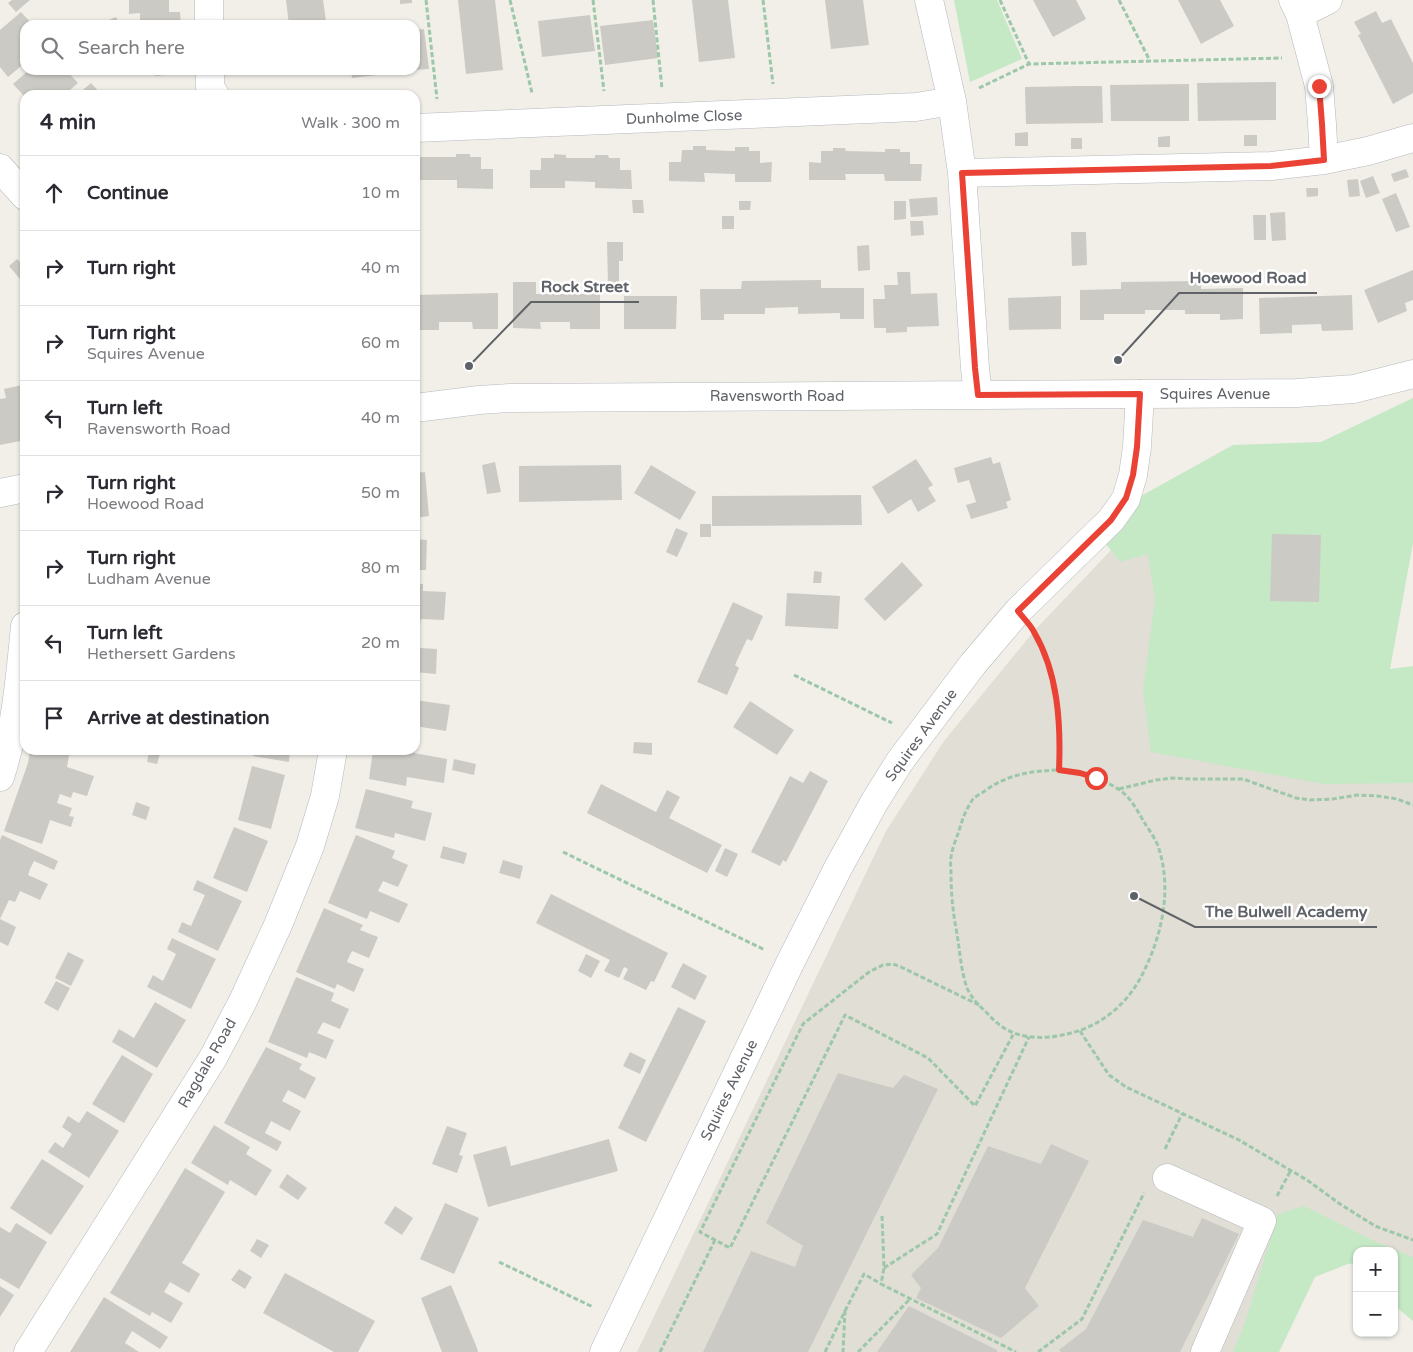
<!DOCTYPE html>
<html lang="en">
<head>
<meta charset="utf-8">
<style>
	body { margin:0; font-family:"Varela Round",sans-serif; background:#f2f2f3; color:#2b2b33 }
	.controls { position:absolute; right:15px; bottom:15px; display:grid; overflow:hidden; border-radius:10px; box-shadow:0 1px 4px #0004 }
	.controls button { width:45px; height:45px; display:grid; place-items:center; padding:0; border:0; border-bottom:1px solid #e1e1e2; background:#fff; color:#2b2b33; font:25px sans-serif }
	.stop { position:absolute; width:15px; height:15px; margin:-11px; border:4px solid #ea4335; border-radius:50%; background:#fff }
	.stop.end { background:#ea4335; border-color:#fff; box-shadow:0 1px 5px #0008 }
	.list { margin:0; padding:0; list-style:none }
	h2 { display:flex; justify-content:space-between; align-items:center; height:65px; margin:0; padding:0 20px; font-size:21px }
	h2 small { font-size:16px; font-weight:400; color:#7c7c81 }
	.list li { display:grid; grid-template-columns:32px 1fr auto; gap:15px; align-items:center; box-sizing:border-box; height:75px; padding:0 20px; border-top:1px solid #e1e1e2 }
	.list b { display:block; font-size:19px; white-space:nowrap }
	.list p { margin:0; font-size:16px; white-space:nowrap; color:#7c7c81 }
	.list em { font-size:16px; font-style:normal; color:#7c7c81 }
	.icon { flex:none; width:28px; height:28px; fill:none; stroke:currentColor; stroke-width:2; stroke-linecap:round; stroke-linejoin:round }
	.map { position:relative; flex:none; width:1413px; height:1352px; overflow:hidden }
	.search { position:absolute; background:#fff; box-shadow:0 1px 4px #0004; left:20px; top:20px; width:400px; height:55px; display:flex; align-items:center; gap:12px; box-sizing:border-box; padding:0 18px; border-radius:15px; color:#7c7c81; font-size:19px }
	.panel { position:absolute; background:#fff; box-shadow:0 1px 4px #0004; left:20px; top:90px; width:400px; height:665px; border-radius:15px }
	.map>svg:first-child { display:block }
</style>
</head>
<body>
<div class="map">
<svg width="1413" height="1352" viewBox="0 0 1413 1352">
	<rect width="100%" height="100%" fill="#f1efe8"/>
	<path fill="#e1ded6" d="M1176,499L1413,759V1296L1394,1251H1357L1309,1247L1260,1352H637L886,831L944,741L1034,631L1114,547Z"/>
	<path fill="#c5e8c5" d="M954,0H997L1022,59L970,82Z
		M1413,398V543L1390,669L1413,666V783L1324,784L1151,752L1143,689L1155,600L1148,554L1120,562L1102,539L1132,501L1233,445L1321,442Z
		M1304,1206L1374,1241L1413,1257V1321L1394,1305V1251H1357V1263L1348,1264L1315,1277L1279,1352H1233L1244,1326L1278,1214Z"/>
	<path fill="#cccac5" d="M12,0H30L16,12L8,3Z
		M129,0H169V12H180L181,25H140V13L129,14Z
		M286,0H323L326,21L310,23V25H289Z
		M400,0H412V3L400,4Z
		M458,0H495L503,70L466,74Z
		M692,0H728L735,58L699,62Z
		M825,0H863L869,45L831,49Z
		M1033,0H1076L1086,19L1053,37Z
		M1178,0H1220L1234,26L1201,44Z
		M1376,11L1382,23L1391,19L1413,63V93L1393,104L1358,35L1361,34L1354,22Z
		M21,12L33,25H25V63L8,77L0,67V30Z
		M590,15L595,51L542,57L538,21Z
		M116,17L120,25H106L104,22Z
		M653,20L658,58L605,65L600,26Z
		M424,29L429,69L415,70V30Z
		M29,70H66L78,83L64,95H25V97L13,84Z
		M155,70H182L183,73L155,76Z
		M351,70H409V71L352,78Z
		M1276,82V120L1198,121L1197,83Z
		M91,83L102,95H77Z
		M1189,84V121H1111L1110,85Z
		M1077,86H1102L1103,123L1026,124L1025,87Z
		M1028,132V146H1015V133Z
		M1244,135H1257V146H1244Z
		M1170,136V147H1158V137Z
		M1071,138H1082V149H1071Z
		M693,146H706V150L735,151V147H749V151H760V163L772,162L771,182H735V174L704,173L705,182L669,181V162H681L682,150H693Z
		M833,148H845L846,151L885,152V149H900V152H910V164H922L921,181H885L884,174H845L846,180H809V162L821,163V151H833Z
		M456,154H470V157H481V169H493V189L457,188V180H415V157H456Z
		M554,154L566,155V158H595V155H608L609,158H620V170H631L632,189L595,188V182L565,181V188H530V170H541V158H554Z
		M1406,169L1409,177L1394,182L1391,174Z
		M1373,176L1380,193L1366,198L1360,181Z
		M1358,179L1360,196L1349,197L1347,180Z
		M1306,188H1318V196L1307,197Z
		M1396,193L1410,227L1396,232L1382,199Z
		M937,197L938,215L911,217L909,199Z
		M632,200H643L644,213H633Z
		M739,201H751L750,210H739Z
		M894,201H906V219L894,220Z
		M1285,212L1286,240L1272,241L1270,213Z
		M1253,215H1266V240H1254Z
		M722,216H734V229H722Z
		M910,221H923L924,235L911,236Z
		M1071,232H1086L1087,265L1072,266Z
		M607,242H623V261H619V285H608Z
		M869,245L870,270L858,271L857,246Z
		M17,259L25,267V285L9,266Z
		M1413,270V300L1405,303L1407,311L1378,323L1364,290Z
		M897,272H910L911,294L937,293L939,326L907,327V332L886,333V328H874L873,299H885L884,285H898Z
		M821,280V288H864V319H840V313L798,314V307L765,308V314H724V320H701L700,289H741L742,281Z
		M1201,281V289L1243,288V319L1220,320V314H1185V310H1145V314H1104V320H1080V290L1121,289V282Z
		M513,282H536V294H600V329H570V322H540L541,329L513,328Z
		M498,293V329H473L472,322H439V330H415V295Z
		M1352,295L1353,330L1322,331L1321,324L1292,325V333L1260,334L1259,298Z
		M624,296H677L676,329H624Z
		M1061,296V329L1009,330L1008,298Z
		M22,385L25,399V440L0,445V399L6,398L4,389Z
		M991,457L993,464L1000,462L1011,500L1006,502L1008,508L971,519L966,505L976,502L969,480L958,483L954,468Z
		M916,459L933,485L928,488L936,501L918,512L911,499L888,514L872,487Z
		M495,462L501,492L487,494L482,465Z
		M621,465L622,500L519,502V466Z
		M651,465L696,492L680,520L634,493Z
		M425,472L429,516L415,518V473Z
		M861,495L862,525L712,526V496Z
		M700,524H711V537H700Z
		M676,528L688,533L677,557L666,552Z
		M1272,534L1321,535L1319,602L1270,601Z
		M415,539L427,540L426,570H415Z
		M902,562L923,585L885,621L864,599Z
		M814,571L822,572L821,583H813Z
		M415,584H423V591L446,592L444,620L421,619L420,624H415Z
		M787,593L840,596L838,629L785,626Z
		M733,602L763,616L752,641L747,639L735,665L739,668L727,695L697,682Z
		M415,639L420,640V648L437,649L436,674L415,672Z
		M415,700L450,705L446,731L415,726Z
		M750,701L794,730L777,755L733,727Z
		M634,742L652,743V755L633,753Z
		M30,750H70L67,767L94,776L87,796L73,792L71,798L60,794L57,803L72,808L69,816L74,817L71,827L50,820L42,844L4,831L28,763Z
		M76,750H98L97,755Z
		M149,750H161L157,764L147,762Z
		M254,750H290L289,762L253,756Z
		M373,750H415L414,753L447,759L444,783L407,777L406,786L369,779Z
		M454,759L476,764L474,775L452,770Z
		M252,766L285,775L271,829L238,820Z
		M810,771L828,781L786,862L783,860L780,866L751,852L790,776L803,783Z
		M601,784L656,812L667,790L680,797L669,818L722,845L707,873L587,813Z
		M366,789L413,801L411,808L432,813L425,841L395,833L394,838L355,828Z
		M136,802L150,807L146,820L132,815Z
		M234,827L268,841L247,892L213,878Z
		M2,835L58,861L54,870L34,861L30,869L28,875L48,884L40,900L20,891L15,902L9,900L0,919L16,927L8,946L0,942V840Z
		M356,835L395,851L392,858L408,865L398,887L383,881L378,891L408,904L399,923L370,911L367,919L328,903Z
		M443,846L467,853L464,864L440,858Z
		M725,848L738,854L727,877L715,871Z
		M503,860L523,866L520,879L499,873Z
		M197,880L242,901L218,951L178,932L182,922L191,926L205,895L193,890Z
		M551,894L668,953L654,982L651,981L646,990L623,979L628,969L624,967L619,978L604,971L610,960L536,923Z
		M324,908L363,925L360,930L378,937L369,958L352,951L349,957L347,962L364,969L354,992L337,984L335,989L296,972Z
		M172,938L216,959L191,1009L147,987L153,975L163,981L176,954L167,949Z
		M68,952L84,960L71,986L55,978Z
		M586,954L600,961L591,978L578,971Z
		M683,963L707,976L695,1000L671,987Z
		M296,977L334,993L331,1001L349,1009L340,1029L323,1022L317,1033L334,1040L326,1059L309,1052L307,1058L268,1042Z
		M56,981L70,988L58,1011L44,1003Z
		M155,1002L186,1020L157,1068L112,1042L119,1029L134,1038Z
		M678,1007L706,1021L646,1142L618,1128Z
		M266,1047L302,1064L299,1069L316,1078L305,1099L288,1090L282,1101L301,1111L290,1131L271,1121L265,1133L282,1142L277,1151L224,1123Z
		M630,1052L646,1060L640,1074L623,1066Z
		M122,1055L153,1074L124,1123L92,1104Z
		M838,1073L893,1088L904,1075L938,1089L808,1352H703L751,1251L795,1267L803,1246L766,1223Z
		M87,1111L119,1131L89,1178L48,1152L55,1142L63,1148L72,1134L62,1127L68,1116L79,1123Z
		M214,1125L250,1147L246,1154L272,1170L256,1196L230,1180L228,1185L191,1163Z
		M447,1126L467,1133L459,1155L463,1156L457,1173L432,1164Z
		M609,1139L618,1171L488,1207L473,1155L506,1146L511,1166Z
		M1051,1144L1089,1161L1025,1288L1039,1306L1001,1338L916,1298L921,1288L911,1275L938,1248L988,1146L1041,1164Z
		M42,1159L84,1186L51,1235L10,1208Z
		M185,1168L225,1192L182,1263L200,1274L189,1293L170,1282L164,1292L183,1303L171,1323L152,1312L150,1316L110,1293Z
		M287,1174L307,1188L298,1200L279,1187Z
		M445,1203L479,1218L454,1274L420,1259Z
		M395,1206L413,1218L402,1235L384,1223Z
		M1202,1218L1239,1234L1180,1352H1061L1059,1350L1086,1329L1143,1220L1193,1237Z
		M16,1223L47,1242L19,1289L0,1278V1227L10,1233Z
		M257,1239L269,1245L261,1258L250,1251Z
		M239,1269L252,1277L245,1289L231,1280Z
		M285,1273L375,1321L358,1352H334L263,1313Z
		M451,1285L477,1348L478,1352H442L433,1329L421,1298Z
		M0,1286L14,1295L0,1317Z
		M104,1297L168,1337L160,1349L132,1331L125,1343L139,1352H70Z
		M909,1306L997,1350V1352H877Z"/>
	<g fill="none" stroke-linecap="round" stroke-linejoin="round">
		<defs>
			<path id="minor" d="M209,0V25
				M929,0L952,101L962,173L975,368L978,395
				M1293,0L1300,14L1319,86L1322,124L1324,160
				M1300,14L1328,0
				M210,70V88L215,95
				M415,128L916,107L952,101
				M0,168L25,196
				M962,173L1271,166L1324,160L1368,151L1413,138
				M415,408L479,400L510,398L1297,393L1354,389L1413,374
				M0,493L25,488
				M0,777C16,728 20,677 25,626
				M1167,1178L1262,1221L1205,1352
				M28,1352L213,1058L242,1003L278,925L310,846L325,796L333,750
				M604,1352L790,963L838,868L875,801L900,761L973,664L1018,611L1111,520L1126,499L1133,475L1137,447L1140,394"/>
		</defs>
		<use href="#minor" stroke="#b5b8bc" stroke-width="29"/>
		<path stroke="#9cc7a9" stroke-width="3" stroke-dasharray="5 2.5" stroke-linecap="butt" d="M426,0L437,99
			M510,0L532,93
			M593,0L604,91
			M653,0L662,89
			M763,0L773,84
			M1000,0L1029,64
			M1119,0L1150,61
			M979,88L1029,64L1282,58
			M1036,635C1045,654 1052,674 1056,695C1060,718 1060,746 1059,770
			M794,675L892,723
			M1059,770C1080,773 1100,777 1118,789C1130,796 1137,810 1144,822C1149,830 1156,839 1159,849C1172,890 1162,935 1143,973C1129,1002 1103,1025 1071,1033C1049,1039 1020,1041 1000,1025C995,1022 991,1017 986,1012C979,1006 971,997 967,988C961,971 960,952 957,934C953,913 951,895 951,873C951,868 950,862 951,857C952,849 956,839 959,831C962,820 966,809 973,799C976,796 982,793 986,790C1009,774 1031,771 1059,770Z
			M1119,789L1156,780L1172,778L1191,779H1243L1296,798L1310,800L1333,799L1357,795L1378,796L1397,799L1413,805
			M563,852L765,950
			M979,1005L901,967L893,964L883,965L869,972L803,1024L700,1232L730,1248L845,1015L928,1058L975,1106L1014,1033
			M1080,1031L1109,1075L1126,1087L1239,1140L1307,1180L1340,1204L1375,1226L1413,1240
			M1165,1149L1182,1114
			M1277,1196L1291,1170
			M882,1216L884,1268L881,1284L1016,1352
			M499,1262L593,1307
			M884,1268L937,1234L1029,1037
			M845,1311L864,1274L881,1284
			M660,1352L715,1240
			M825,1352L845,1311L843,1352
			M858,1352L910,1299
			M1038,1352L1082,1319L1144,1193"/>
		<use href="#minor" stroke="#fff" stroke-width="28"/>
	</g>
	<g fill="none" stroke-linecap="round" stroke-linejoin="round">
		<path stroke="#ea4335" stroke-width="6" d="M1096,778L1080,773L1059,770C1061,723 1058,673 1034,632C1030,624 1023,618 1018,611L1111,520L1126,498L1133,475L1137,447L1140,394L978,395L975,368L962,173L1271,166L1324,160L1322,124L1319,86"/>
	</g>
	<g text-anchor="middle" stroke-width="5" stroke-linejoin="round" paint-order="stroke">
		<g font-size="15" fill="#5f6368" stroke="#fff">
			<text transform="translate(684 117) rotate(-2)" y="5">Dunholme Close</text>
			<text x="1215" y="399">Squires Avenue</text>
			<text x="777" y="401">Ravensworth Road</text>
			<text transform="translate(921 735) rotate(-54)" y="5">Squires Avenue</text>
			<text transform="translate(207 1063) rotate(-60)" y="5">Ragdale Road</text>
			<text transform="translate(729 1090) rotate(-64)" y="5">Squires Avenue</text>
		</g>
	</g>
	<path fill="none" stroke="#5f6368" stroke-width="2" d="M1118 360L1179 293H1317M469 366L531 302H639M1134 896L1195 927H1377"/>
	<g fill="#5f6368" stroke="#fff" stroke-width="2">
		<circle cx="1118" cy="360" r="5"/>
		<circle cx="469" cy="366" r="5"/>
		<circle cx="1134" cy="896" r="5"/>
	</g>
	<g font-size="16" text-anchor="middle" font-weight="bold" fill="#5f6368" stroke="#fff" stroke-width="5" stroke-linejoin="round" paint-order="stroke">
		<text x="1248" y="283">Hoewood Road</text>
		<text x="585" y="292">Rock Street</text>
		<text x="1286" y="917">The Bulwell Academy</text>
	</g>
</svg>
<div class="controls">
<button>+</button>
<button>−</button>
</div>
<div class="stop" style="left:1096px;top:778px"></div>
<div class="stop end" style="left:1319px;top:86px"></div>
<div class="search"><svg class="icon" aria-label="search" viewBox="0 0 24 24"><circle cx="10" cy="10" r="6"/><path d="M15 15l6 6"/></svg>Search here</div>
<section class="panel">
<h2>4 min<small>Walk · 300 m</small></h2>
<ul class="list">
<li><svg class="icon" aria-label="ahead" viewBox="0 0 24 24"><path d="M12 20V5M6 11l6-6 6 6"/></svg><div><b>Continue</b></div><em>10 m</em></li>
<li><svg class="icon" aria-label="right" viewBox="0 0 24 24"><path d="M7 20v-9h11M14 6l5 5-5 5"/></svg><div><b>Turn right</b></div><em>40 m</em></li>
<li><svg class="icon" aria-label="right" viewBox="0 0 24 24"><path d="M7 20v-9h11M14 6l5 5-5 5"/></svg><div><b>Turn right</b><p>Squires Avenue</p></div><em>60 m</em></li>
<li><svg class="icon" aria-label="left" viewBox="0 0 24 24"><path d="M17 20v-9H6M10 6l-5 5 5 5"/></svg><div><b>Turn left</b><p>Ravensworth Road</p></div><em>40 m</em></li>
<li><svg class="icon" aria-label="right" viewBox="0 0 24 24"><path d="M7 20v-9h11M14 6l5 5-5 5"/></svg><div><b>Turn right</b><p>Hoewood Road</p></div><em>50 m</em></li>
<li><svg class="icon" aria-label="right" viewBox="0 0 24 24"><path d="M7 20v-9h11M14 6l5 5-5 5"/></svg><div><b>Turn right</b><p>Ludham Avenue</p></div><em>80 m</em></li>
<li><svg class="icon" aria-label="left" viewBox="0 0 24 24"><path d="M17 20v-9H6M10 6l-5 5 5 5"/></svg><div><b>Turn left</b><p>Hethersett Gardens</p></div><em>20 m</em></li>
<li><svg class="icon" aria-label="arrive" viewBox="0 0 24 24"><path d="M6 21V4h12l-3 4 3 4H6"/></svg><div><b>Arrive at destination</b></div></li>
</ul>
</section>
</div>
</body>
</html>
